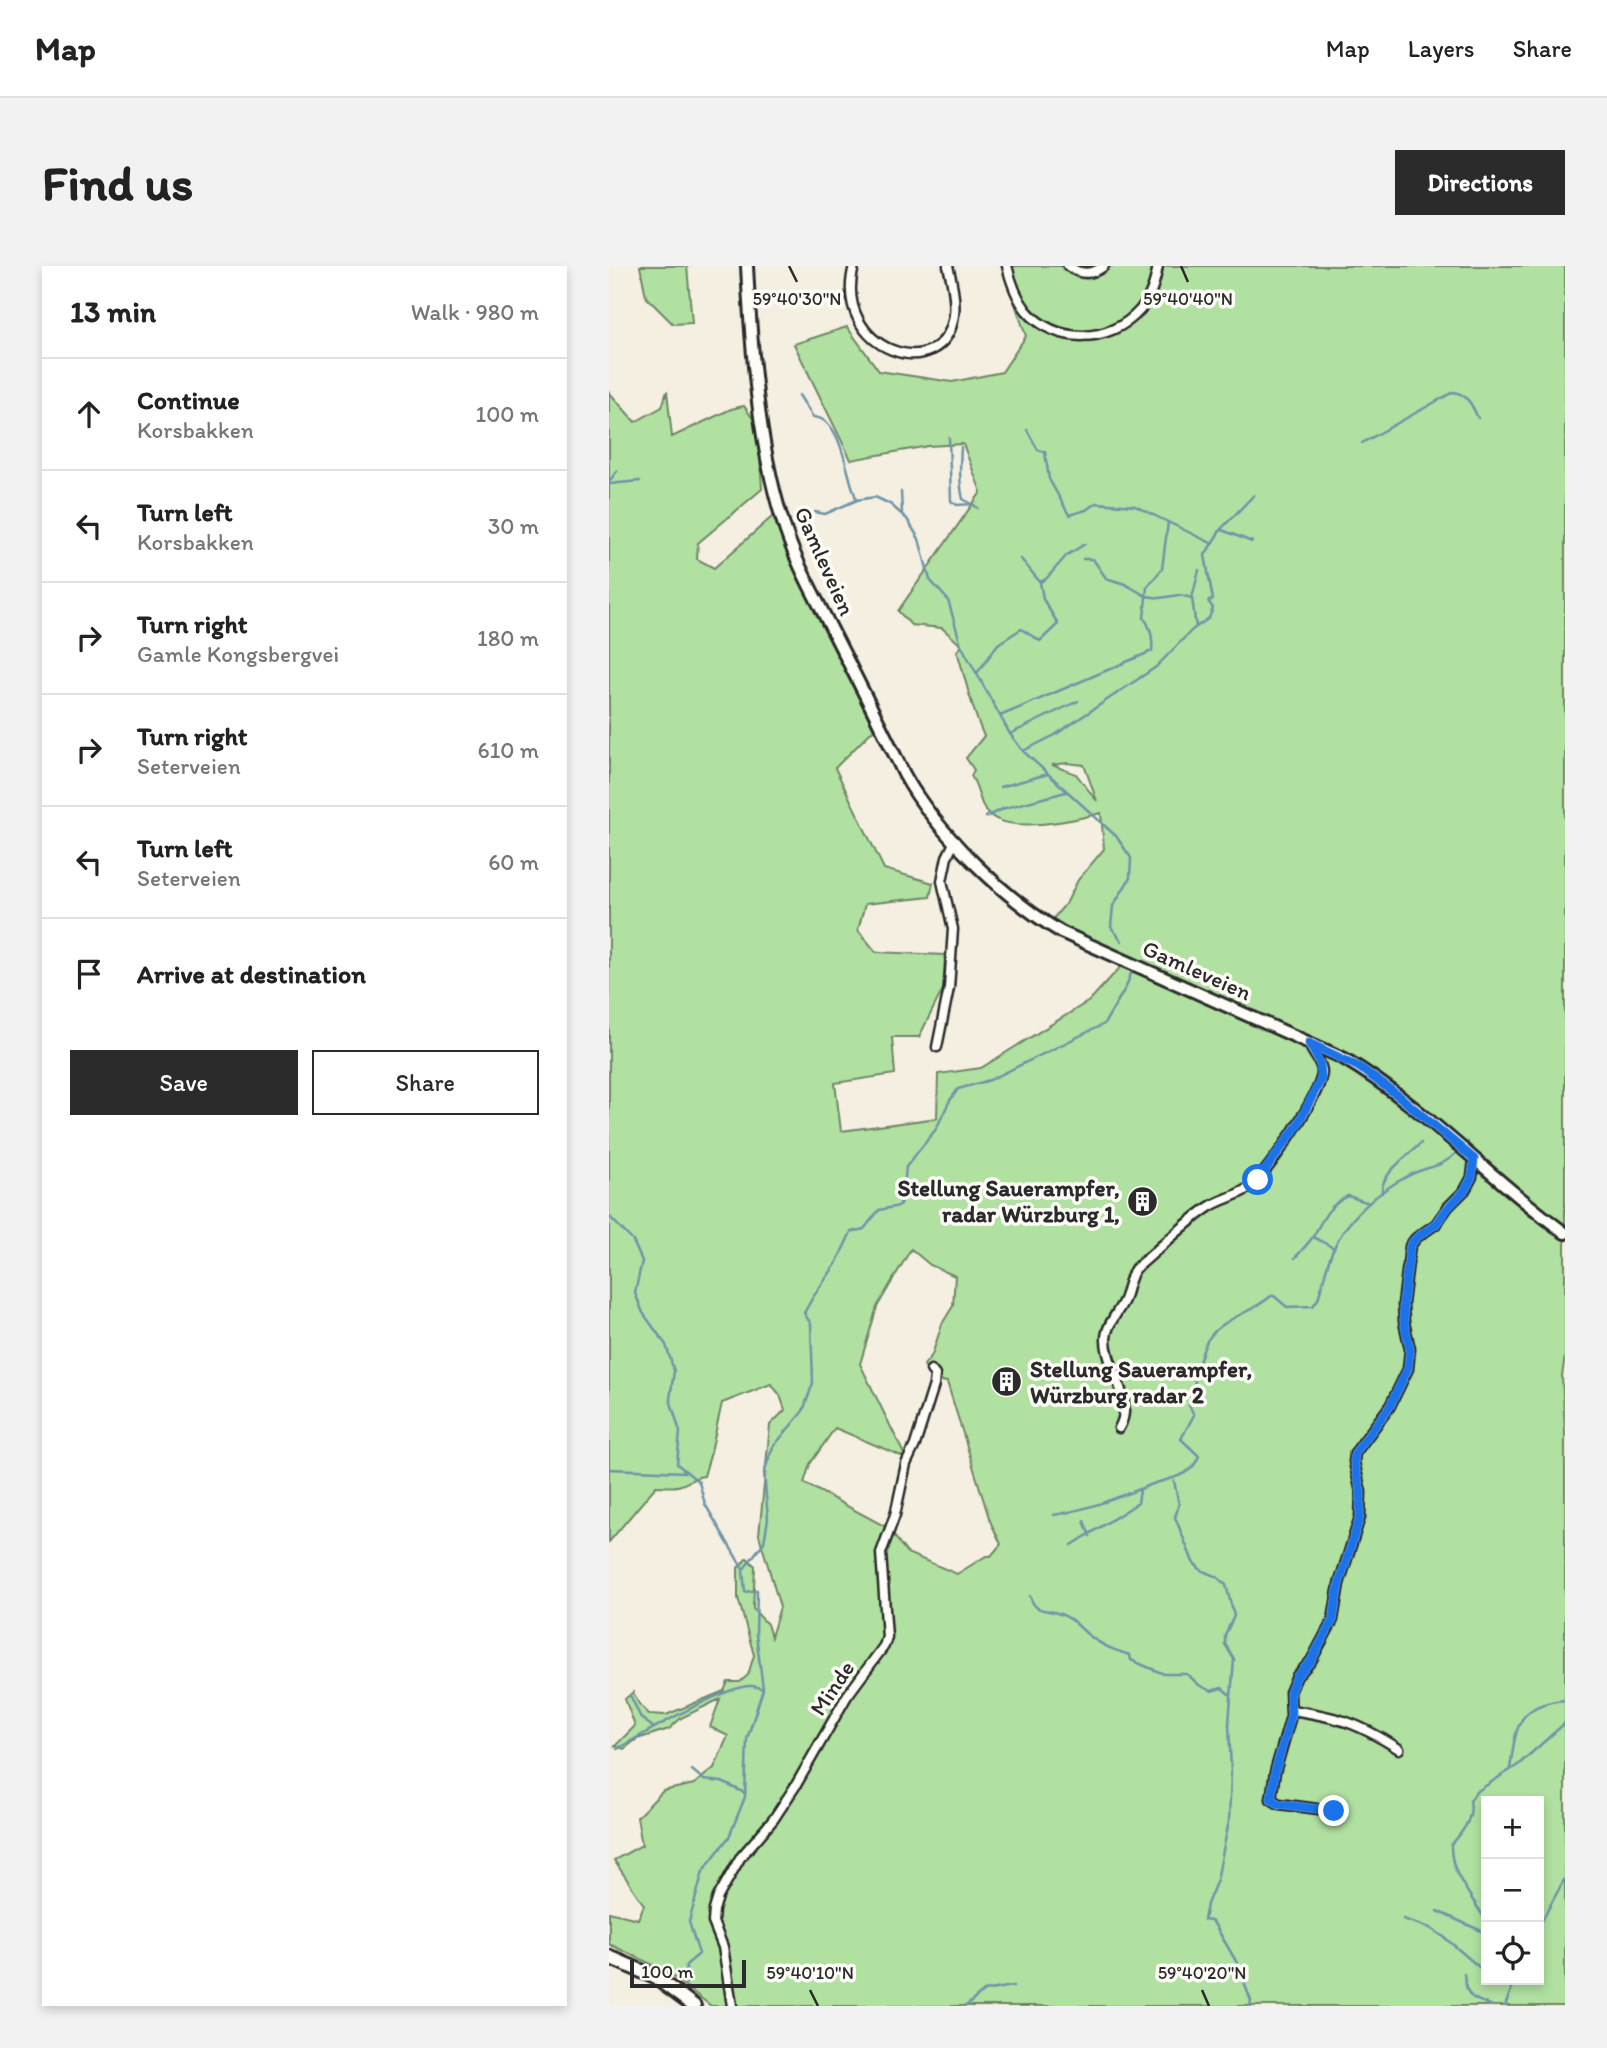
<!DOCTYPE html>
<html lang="en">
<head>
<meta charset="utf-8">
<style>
	body { margin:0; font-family:Itim,sans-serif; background:#f2f2f2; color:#222 }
	.controls { position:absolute; right:21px; bottom:21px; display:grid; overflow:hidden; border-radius:0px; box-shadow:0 4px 10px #0003 }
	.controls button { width:63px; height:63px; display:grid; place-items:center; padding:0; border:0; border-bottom:2px solid #e0e0e0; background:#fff; color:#222; font:35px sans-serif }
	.scale { position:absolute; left:21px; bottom:18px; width:116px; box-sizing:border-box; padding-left:7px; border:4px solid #2b2b2b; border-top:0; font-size:19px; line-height:24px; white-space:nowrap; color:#2b2b2b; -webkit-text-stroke:5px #fdfcf7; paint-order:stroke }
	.stop { position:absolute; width:21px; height:21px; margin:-16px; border:5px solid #1a73e8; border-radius:50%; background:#fff }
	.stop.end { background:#1a73e8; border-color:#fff; box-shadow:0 2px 7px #0008 }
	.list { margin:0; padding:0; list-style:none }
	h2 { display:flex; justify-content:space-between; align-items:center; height:91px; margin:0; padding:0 28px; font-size:30px }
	h2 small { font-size:23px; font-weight:400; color:#767676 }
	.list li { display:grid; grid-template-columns:46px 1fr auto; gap:21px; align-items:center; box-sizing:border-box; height:112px; padding:0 28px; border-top:2px solid #e0e0e0 }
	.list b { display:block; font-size:26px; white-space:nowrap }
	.list p { margin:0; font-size:23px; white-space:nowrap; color:#767676 }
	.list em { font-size:23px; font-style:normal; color:#767676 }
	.actions { display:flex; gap:14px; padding:21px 28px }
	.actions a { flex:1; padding:16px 0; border:2px solid #2b2b2b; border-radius:0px; text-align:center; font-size:24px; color:#2b2b2b }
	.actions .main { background:#2b2b2b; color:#fff }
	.icon { flex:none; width:38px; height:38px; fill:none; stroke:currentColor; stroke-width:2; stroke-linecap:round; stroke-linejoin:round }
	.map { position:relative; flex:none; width:956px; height:1740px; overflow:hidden; border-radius:0px }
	header { display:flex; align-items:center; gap:42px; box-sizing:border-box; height:98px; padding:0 35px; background:#fff; border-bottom:2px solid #e0e0e0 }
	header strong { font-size:33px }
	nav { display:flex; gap:38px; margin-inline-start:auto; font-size:24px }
	.intro { display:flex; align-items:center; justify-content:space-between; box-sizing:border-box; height:168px; padding:0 42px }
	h1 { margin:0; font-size:49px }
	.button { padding:18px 32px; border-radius:0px; background:#2b2b2b; color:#fff; font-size:24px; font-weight:700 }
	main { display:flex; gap:42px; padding:0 42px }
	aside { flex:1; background:#fff; border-radius:0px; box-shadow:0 4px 10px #0003 }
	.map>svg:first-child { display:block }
</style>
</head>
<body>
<header>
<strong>Map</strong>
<nav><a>Map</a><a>Layers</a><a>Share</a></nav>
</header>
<div class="intro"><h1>Find us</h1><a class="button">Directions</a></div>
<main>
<aside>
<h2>13 min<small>Walk · 980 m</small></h2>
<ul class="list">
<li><svg class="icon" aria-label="ahead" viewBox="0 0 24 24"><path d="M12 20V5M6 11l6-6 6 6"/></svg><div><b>Continue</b><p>Korsbakken</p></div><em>100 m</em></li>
<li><svg class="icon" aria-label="left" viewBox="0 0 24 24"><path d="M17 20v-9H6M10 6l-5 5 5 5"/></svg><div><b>Turn left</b><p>Korsbakken</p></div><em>30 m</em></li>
<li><svg class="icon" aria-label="right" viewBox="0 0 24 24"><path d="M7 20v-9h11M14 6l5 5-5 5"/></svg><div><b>Turn right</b><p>Gamle Kongsbergvei</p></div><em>180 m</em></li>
<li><svg class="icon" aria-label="right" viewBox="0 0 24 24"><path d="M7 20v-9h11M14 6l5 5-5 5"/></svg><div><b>Turn right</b><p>Seterveien</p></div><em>610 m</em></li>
<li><svg class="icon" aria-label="left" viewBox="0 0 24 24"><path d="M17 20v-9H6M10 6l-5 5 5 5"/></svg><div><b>Turn left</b><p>Seterveien</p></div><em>60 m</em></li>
<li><svg class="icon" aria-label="arrive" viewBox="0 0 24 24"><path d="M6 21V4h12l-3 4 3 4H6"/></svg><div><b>Arrive at destination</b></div></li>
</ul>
<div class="actions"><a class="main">Save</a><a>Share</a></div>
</aside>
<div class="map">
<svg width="956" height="1740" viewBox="0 0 956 1740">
	<rect width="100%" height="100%" fill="#f5efe1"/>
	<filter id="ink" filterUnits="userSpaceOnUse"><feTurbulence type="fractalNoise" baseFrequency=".0143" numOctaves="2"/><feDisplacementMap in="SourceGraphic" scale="14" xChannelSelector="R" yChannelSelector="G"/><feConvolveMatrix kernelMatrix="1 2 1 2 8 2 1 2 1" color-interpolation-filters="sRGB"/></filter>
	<g filter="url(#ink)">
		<path fill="#b0e1a1" stroke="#6e8666" stroke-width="2" fill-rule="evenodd" d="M31,0H78L83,57L64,58L37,31Z
			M393,0H956V1090L953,1110L956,1165V1740H102L57,1705L0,1678V1646L29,1653L35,1639L5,1594L33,1579L28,1551L54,1525L85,1518L105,1502L119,1470L101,1461L111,1433L72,1452L60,1463L28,1473L15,1483L6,1480L26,1460L16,1433L24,1426L30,1438L40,1448L57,1449L115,1425L119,1416H131L139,1409L145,1389L129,1332V1302L138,1292L146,1300L144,1343L158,1358L162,1371L171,1341L150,1269L161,1159L176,1144L171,1129L162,1118L113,1137L102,1186L95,1210C85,1211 81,1216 72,1219C64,1222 55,1220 47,1220L0,1276V126L26,156L53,141L58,125L63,171L122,143L135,140L149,160L153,223L89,277L88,293L105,302L164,250L185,301L265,463L226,502L275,603L324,617L321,631L256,638L249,664L267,686L336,689L334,723L310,771H283L286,808L226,817L232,865L328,852L329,808L372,802L480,735L520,692L443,654L458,636L469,614L495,583L492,547C466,554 403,568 381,549C369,539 371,522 362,510L365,504L357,492L375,470C362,442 357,414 348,385L353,380L333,362L302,359L289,345L372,226L354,178L319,180L242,194L185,78L238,61L270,105L343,116L393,106L417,70ZM458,497L475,499L488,535L467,508L443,499ZM302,983L321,999L346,1010L344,1040L333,1058L323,1089L315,1099L324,1114L338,1116L381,1255L392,1278L382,1290H377L348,1308L298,1287L279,1262L195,1217L201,1198L226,1162L297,1192L251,1098L268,1041ZM877,1535H930V1714H877Z"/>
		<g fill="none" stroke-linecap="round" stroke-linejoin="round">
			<path stroke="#6e94a8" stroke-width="2.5" d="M190,129L204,151C234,152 237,212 248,234
				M418,164L429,184L436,186L440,213L460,249L477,244L487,237L526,240L602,277
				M340,172L342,235L348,239L363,238L369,242
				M753,177L844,126C858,127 864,141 869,152
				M352,181C351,199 350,216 354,233L363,238
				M0,216L8,205
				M0,218L31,215
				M292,226L293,247
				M206,246L216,248L248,234L266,231L281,238L298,253L310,273L321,314L339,334L352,379L401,468L414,485L507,570L522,592L521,612L504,640L502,661L513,675
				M613,264L643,276
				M474,293H484L497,312L516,318L537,330L551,332L570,329L583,332L587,361
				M431,316L437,313L458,289L476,278
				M583,332L590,304
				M369,406L389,378L412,363L431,375L449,358L434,333L431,316L412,293
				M391,450L543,385C544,374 542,361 535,352L538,321L553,303L559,256
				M401,468L469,435
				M414,485L446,469L547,401L583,364L600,352L604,342L599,335L604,334L596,289L612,263L645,229
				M391,521L439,508
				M377,551L396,542L457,526
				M857,878L859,876
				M773,927C770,909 800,889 812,877
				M0,950L24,975L33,995L26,1027L34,1047L57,1079L65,1105L61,1133L71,1166L68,1198L90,1216L96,1238L134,1303
				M704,971L725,982
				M686,992C693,984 700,977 705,969C715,951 720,939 739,930L760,937
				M0,1203L77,1206
				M565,1215L570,1239L566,1251L584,1296L592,1304L608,1311L617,1319L625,1350L616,1369V1378L625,1393L620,1457L622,1507L620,1555L608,1614L598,1638L595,1654L602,1655L606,1659L635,1709L636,1719L642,1735L641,1740
				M445,1249C480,1243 508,1232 541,1219C559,1212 582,1212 590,1190L572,1173L585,1149L580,1139C588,1127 584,1126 586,1113C587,1105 595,1078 600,1072C615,1051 643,1047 662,1030H665L678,1041L704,1040L709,1033C714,1017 717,1001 723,986C736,954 769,925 799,910C817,900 833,902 847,887
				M475,1255L481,1270
				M463,1279L529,1237L531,1224
				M421,1330C426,1348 436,1342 451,1348C463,1352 468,1359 477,1367C491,1379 504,1384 521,1389L522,1394L555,1408H578L590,1419L602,1425L613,1422L620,1428
				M21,1429L32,1452L45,1462
				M8,1483C33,1469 118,1418 143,1420C147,1420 150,1422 154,1423
				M901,1503C907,1462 907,1438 956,1434
				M83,1504L95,1514L113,1516L136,1527
				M828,1645L877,1667
				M794,1653L821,1662L835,1671L877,1707
				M877,1655C864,1631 841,1609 842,1579C853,1567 865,1552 861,1535L867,1526L909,1499L956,1457
				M930,1660L956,1612
				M855,1708C858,1733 862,1732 884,1740
				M889,1714L901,1721
				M77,1717V1699L90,1688L80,1656L94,1605L120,1571L136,1531L138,1473L154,1423L147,1368L148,1324L136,1326L134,1304L155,1276L159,1253L155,1206L164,1181L194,1145L204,1117L202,1058L195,1047L204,1031L227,998L242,966L255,963L270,944L290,940L294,931L297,901L327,863L340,836L349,823L381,814L495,758L517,721L524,702
				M357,1740L375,1725L404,1720
				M896,1740L906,1714"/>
			<defs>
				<path id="minor" d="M245,0C222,85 335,122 345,49C347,33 343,15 339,0
					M398,0C402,16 407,31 417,44C446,79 501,78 531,44C542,31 546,16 549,0
					M459,0C471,9 483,9 495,0
					M328,781L340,722L344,663L333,615L338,591L346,575
					M510,1162C527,1133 497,1103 497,1073C497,1059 509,1047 515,1034C519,1023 520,1013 526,1003C549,984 577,956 600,941C614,932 631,930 643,919C660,905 713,826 713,806C713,795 702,787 700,777
					M682,1444C730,1451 749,1457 790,1483
					M725,1545L670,1538L662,1533L666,1506L682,1450L681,1426L688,1410L702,1395L724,1354L730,1318L751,1251L752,1226L745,1196L746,1187L781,1140L799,1103L801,1083L795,1056L794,1038L801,980L807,972L827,958L839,941L856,924L863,911L865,893
					M123,1740L114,1681L104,1656L105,1644L109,1631L131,1592L164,1554L187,1519L238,1430L275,1380L278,1371L272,1287L286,1249L297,1198L306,1179L325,1119L326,1109L322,1104"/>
				<path id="secondary" d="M138,0C142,80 149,177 173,253C184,291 203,325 221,360C246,409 271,458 295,508C326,565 396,633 452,666L734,792C815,840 880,912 956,967"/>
				<path id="primary" d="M0,1691L46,1711L85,1740"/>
			</defs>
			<use href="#minor" stroke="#2b2b2b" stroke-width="13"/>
			<use href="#secondary" stroke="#2b2b2b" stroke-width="16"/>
			<use href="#primary" stroke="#2b2b2b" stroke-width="18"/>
			<use href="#minor" stroke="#fdfcf7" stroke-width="8"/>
			<use href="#secondary" stroke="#fdfcf7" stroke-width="10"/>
			<use href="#primary" stroke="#fdfcf7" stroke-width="12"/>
		</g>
	</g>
	<g fill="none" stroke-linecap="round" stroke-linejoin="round" filter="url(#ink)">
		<path stroke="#1a73e8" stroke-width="9" d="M649,914L688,860L712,813L711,797L700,777L750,801L791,831L865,893L863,911L856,924L839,942L827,958L807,972L801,980L794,1038L795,1056L801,1083L799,1102L781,1140L746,1187L745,1196L752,1226L751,1251L730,1318L724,1354L702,1395L688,1410L681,1426L682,1450L666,1506L662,1533L670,1538L725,1545"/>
	</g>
	<path fill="none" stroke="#2b2b2b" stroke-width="2.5" d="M180,0L188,16M572,0L579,16M201,1724L209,1740M593,1724L600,1740"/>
	<defs>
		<symbol id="building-disc" viewBox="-11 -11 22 22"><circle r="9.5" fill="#2b2b2b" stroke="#fdfcf7"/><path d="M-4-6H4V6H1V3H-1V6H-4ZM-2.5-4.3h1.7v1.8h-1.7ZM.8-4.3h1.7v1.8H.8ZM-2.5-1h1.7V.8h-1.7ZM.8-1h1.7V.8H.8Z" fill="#fff"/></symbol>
	</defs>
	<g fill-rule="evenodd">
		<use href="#building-disc" x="516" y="918" width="35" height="35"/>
		<use href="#building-disc" x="380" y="1098" width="35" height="35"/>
	</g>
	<g text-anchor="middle" stroke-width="7" stroke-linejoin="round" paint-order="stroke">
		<g font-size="23" fill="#2b2b2b" stroke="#fdfcf7">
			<text transform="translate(216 295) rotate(66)" y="8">Gamleveien</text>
			<text transform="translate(588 704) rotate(24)" y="8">Gamleveien</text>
			<text transform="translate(223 1422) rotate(-56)" y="8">Minde</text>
		</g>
		<g font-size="23" font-weight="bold" fill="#2b2b2b" stroke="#fdfcf7" text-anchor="end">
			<text x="511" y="930">Stellung Sauerampfer,<tspan x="511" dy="26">radar Würzburg 1,</tspan></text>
			<text x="421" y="1111" text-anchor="start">Stellung Sauerampfer,<tspan x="421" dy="26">Würzburg radar 2</tspan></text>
		</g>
	</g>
	<g font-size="18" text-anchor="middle" fill="#2b2b2b" stroke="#fdfcf7" stroke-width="7" stroke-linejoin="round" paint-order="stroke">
		<text x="188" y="39">59°40'30"N</text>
		<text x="579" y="39">59°40'40"N</text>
		<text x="201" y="1713">59°40'10"N</text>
		<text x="593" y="1713">59°40'20"N</text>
	</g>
</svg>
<div class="controls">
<button>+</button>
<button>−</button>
<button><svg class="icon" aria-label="locate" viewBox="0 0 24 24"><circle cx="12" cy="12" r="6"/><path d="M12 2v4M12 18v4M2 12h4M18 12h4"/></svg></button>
</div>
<div class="scale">100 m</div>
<div class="stop" style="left:649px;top:914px"></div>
<div class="stop end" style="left:725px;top:1545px"></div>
</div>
</main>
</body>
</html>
